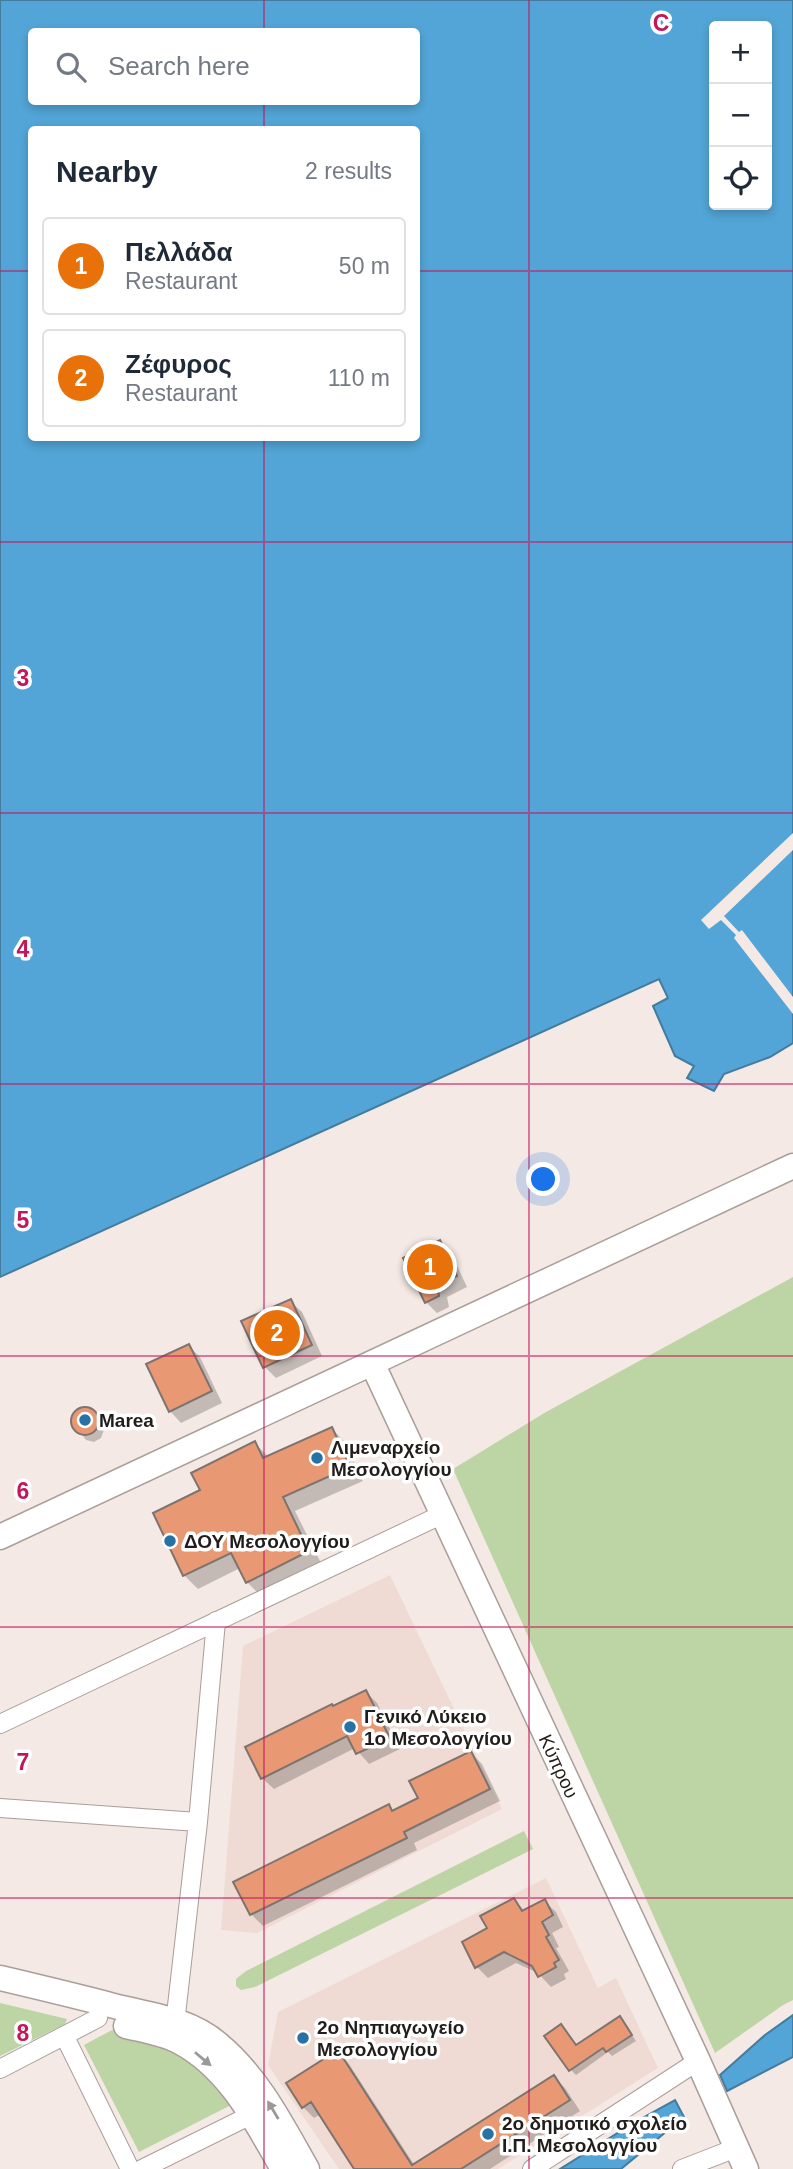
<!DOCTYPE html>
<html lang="en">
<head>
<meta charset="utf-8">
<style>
	body { margin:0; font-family:Helvetica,sans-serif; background:#f6f6f7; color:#1f2937 }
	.controls { position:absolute; right:21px; top:21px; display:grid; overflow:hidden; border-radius:7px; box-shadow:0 4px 10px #0003 }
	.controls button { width:63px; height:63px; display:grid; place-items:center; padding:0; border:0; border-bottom:2px solid #e0e1e3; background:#fff; color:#1f2937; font:35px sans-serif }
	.you { position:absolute; left:544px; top:1180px; width:24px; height:24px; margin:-18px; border:5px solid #fff; border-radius:50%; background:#1a73e8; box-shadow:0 0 0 10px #1a73e833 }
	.badge { display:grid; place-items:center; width:46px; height:46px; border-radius:50%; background:#0f766e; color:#fff; font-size:23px; font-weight:700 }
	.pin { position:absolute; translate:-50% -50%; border:4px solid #fff; box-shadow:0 2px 7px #0006 }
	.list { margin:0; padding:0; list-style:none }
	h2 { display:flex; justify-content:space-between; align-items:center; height:91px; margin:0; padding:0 28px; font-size:30px }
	h2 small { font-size:23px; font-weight:400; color:#747a83 }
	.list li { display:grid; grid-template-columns:46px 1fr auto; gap:21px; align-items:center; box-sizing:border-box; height:98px; margin:0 14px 14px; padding:0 14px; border:2px solid #e0e1e3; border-radius:7px }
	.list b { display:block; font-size:26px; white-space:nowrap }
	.list p { margin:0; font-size:23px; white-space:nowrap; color:#747a83 }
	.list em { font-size:23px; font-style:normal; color:#747a83 }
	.icon { flex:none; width:38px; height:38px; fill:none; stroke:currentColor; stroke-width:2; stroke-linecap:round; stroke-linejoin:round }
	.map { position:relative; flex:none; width:793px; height:2169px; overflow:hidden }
	.search { position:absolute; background:#fff; box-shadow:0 4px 10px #0003; left:28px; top:28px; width:392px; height:77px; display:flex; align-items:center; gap:18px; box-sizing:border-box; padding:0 24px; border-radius:7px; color:#747a83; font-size:26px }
	.panel { position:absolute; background:#fff; box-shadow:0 4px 10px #0003; left:28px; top:126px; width:392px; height:315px; border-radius:7px }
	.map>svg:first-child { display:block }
</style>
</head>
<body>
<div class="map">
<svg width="793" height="2169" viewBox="0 0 793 2169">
	<rect width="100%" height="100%" fill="#f4e9e4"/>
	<path fill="#efdbd4" d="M390,1575L502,1809L257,1933L221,1930L243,1646Z
		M546,1878L598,1988L616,1978L658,2068L498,2169H339L268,2065L278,2012Z"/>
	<path fill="#bdd4a5" d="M793,1277V2000L783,2005L715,2053L453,1469L546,1412Z
		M524,1831L533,1849L255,1987L241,1990L236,1986V1979L246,1971Z
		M0,2003L67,2019L65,2024L0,2056Z
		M112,2030L165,2048L194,2061L233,2104L139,2152L84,2045Z"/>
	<path fill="#52a5d6" stroke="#437c9e" stroke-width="2" fill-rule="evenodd" d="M0,0H793V1043L770,1057L724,1074L714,1091L687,1078L694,1066L675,1056L653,1006L668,998L659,979L0,1277ZM714,26H767V205H714ZM32,32H416V102H32ZM32,130H416V438H32Z
		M793,2015V2057L727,2091L720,2075L765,2035Z
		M675,2100L684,2117L621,2169H560L635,2122Z"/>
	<path fill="#f4e9e4" d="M793,833V850L724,916L739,932L742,930L793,997V1014L734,938L736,935L721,920L709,929L701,920Z"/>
	<path fill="#0003" d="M439,1242L451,1253L467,1287L447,1297L449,1307L437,1313L426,1302Z
		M290,1301L302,1312L322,1356L276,1378L265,1367Z
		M189,1346L200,1357L222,1403L181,1423L170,1411Z
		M85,1409L93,1412L105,1427L101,1438L94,1442L86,1440L72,1421L75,1414Z
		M332,1429L345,1442L363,1481L295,1511L322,1565L261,1596L247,1582L240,1568L198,1589L184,1575L202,1491L254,1443L269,1457Z
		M366,1692L377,1703L400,1749L369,1764L355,1748L274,1789L262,1778L333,1708Z
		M471,1753L482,1764L500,1801L414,1843L417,1850L263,1926L251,1914L235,1883L388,1806L395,1812L420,1799Z
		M514,1900L525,1911L544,1901L556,1912L563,1927L552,1933L559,1947L556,1948L569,1971L564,1974L566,1979L551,1987L538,1973L516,1963L488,1978L476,1966L489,1929Z
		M624,2023L636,2041L612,2056L608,2052L576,2075L571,2070Z
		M338,2052L349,2064L415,2166L554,2077L565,2088L580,2111L490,2169H357L321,2114L314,2118L303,2107Z"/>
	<path fill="#e89974" stroke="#7d736f" stroke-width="2" d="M440,1240L457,1276L437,1285L439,1296L425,1303L403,1258Z
		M291,1299L312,1345L263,1368L241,1321Z
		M189,1344L212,1391L169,1412L146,1364Z
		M71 1421a14 14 0 1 1 28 0a14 14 0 1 1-28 0Z
		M332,1427L350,1467L283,1497L309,1551L246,1583L231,1553L183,1576L153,1513L200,1490L191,1473L255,1441L263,1458Z
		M366,1690L390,1738L356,1754L347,1736L261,1779L245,1747L332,1704L333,1706Z
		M471,1751L490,1789L404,1832L407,1838L250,1915L233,1882L389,1804L392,1811L418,1798L409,1781Z
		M514,1898L522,1911L545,1899L553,1915L542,1922L549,1935L546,1937L559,1960L554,1963L556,1967L538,1977L532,1966L504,1952L475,1968L462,1942L487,1928L480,1916Z
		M620,2016L632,2035L606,2052L603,2048L569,2071L544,2036L561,2024L576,2045Z
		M338,2050L412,2165L554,2075L570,2100L461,2169H354L311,2102L302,2108L286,2083Z"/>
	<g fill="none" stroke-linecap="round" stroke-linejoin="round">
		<defs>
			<path id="street" d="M0,1724L441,1515
				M0,1808L198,1822
				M174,2032L198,1822L216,1621
				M65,2037L130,2169
				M0,2069L98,2018
				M142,2169L251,2115
				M532,2169L698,2061
				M682,2169L736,2148"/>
			<path id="secondary" d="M372,1363L698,2061L746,2169
				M0,1537L793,1166
				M0,1978C38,1987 76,1996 114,2006C150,2015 189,2019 218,2044C258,2077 282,2125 307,2169
				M126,2026C143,2030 162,2033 178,2041C229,2067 256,2122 283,2169"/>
		</defs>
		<use href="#street" stroke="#a99e9a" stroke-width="20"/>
		<use href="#secondary" stroke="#a99e9a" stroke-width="27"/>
		<use href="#street" stroke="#fff" stroke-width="18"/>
		<use href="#secondary" stroke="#fff" stroke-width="24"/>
	</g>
	<defs><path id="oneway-solid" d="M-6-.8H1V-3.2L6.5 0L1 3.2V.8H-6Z" transform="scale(1.75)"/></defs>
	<g fill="#9b9998">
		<use href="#oneway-solid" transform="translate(203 2059) rotate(40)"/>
		<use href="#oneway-solid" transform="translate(273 2110) rotate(-121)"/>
	</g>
	<path fill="none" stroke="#c2185b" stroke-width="2" stroke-opacity="0.55" d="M264,0V32M529,0V2169M264,102V130M0,271H32M416,271H793M264,438V2169M0,542H793M0,813H793M0,1084H793M0,1356H793M0,1627H793M0,1898H793"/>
	<g fill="#2771a4" stroke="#fff" stroke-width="2.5">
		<circle cx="85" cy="1420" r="7"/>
		<circle cx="317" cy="1458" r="7"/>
		<circle cx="170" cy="1541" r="7"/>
		<circle cx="350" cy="1727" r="7"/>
		<circle cx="303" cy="2038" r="7"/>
		<circle cx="488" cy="2134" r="7"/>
	</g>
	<g text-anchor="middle" stroke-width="7" stroke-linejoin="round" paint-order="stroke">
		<g font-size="19" font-weight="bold" fill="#211d1b" stroke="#fff" text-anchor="start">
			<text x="99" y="1427">Marea</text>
			<text x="331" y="1454">Λιμεναρχείο<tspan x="331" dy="22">Μεσολογγίου</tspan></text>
			<text x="184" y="1548">ΔΟΥ Μεσολογγίου</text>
			<text x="364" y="1723">Γενικό Λύκειο<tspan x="364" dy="22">1ο Μεσολογγίου</tspan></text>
			<text x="317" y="2034">2ο Νηπιαγωγείο<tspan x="317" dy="22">Μεσολογγίου</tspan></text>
			<text x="502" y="2130">2ο δημοτικό σχολείο<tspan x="502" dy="22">Ι.Π. Μεσολογγίου</tspan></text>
		</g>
		<g font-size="19" fill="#211d1b" stroke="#fff">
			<text transform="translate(559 1766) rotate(65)" y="7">Κύπρου</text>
		</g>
	</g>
	<g font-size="23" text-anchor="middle" font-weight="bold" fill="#c2185b" stroke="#fff" stroke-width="7" stroke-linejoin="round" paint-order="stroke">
		<text x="661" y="31">C</text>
		<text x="23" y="686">3</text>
		<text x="23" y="957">4</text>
		<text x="23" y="1228">5</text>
		<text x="23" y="1499">6</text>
		<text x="23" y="1770">7</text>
		<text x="23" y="2041">8</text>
	</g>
</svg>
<div class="controls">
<button>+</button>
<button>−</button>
<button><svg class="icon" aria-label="locate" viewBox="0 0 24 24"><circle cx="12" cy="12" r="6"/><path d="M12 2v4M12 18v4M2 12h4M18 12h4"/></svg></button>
</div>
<div class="you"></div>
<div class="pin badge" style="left:430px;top:1267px;background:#e8710a">1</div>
<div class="pin badge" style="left:277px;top:1333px;background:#e8710a">2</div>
<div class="search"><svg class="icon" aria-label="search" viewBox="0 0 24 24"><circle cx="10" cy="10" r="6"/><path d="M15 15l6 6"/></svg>Search here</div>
<section class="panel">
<h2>Nearby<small>2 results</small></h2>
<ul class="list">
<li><span class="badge" style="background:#e8710a">1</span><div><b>Πελλάδα</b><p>Restaurant</p></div><em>50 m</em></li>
<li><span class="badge" style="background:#e8710a">2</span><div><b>Ζέφυρος</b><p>Restaurant</p></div><em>110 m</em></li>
</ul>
</section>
</div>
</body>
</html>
